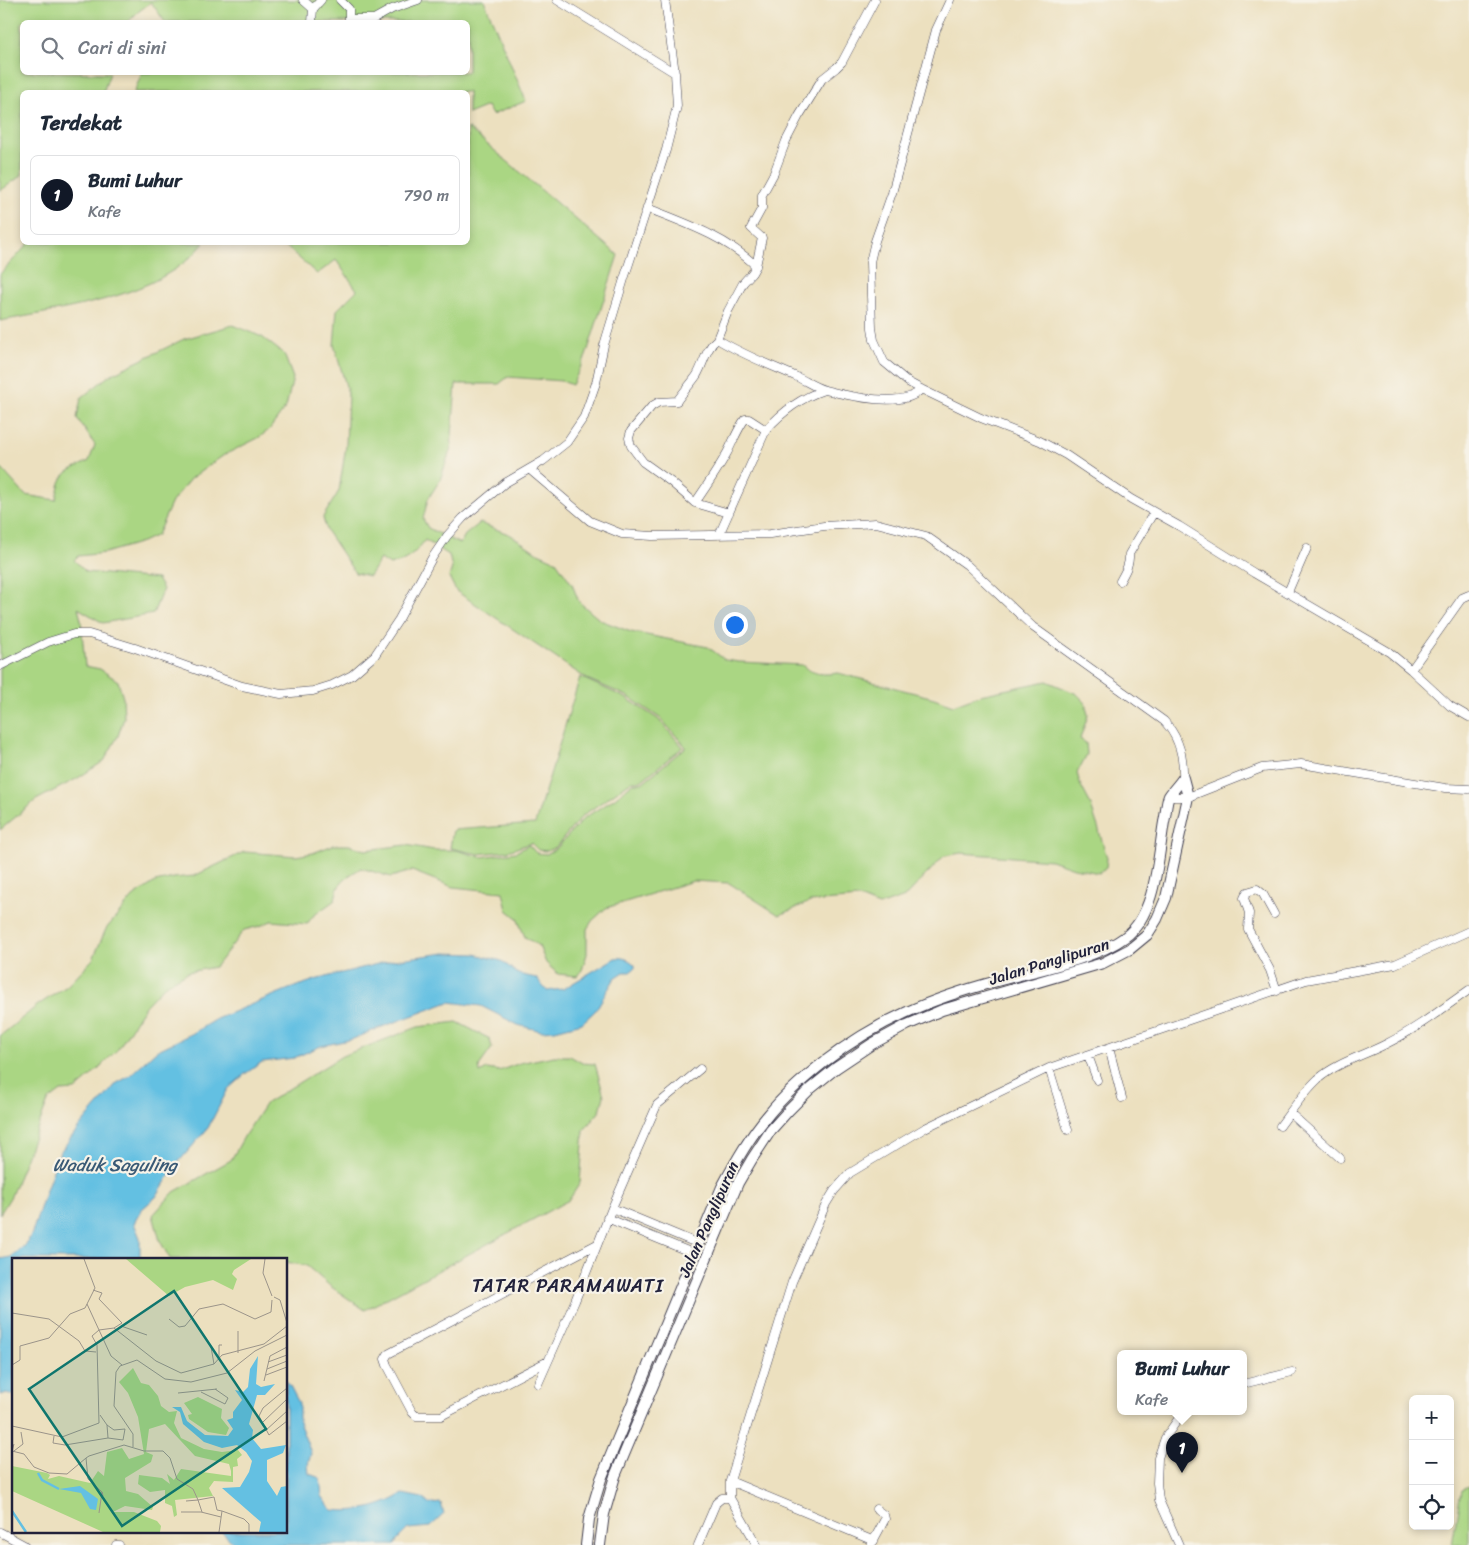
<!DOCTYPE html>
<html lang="id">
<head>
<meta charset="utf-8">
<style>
	body { margin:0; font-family:Sriracha,sans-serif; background:#f2f2f3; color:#1f2937 }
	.controls { position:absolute; right:15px; bottom:15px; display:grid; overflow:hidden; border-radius:8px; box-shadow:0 2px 8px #0003 }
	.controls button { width:45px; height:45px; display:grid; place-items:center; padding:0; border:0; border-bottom:1px solid #e0e1e3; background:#fff; color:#1f2937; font:25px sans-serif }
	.you { position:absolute; left:734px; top:624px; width:18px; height:18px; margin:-12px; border:4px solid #fff; border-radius:50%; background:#1a73e8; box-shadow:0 0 0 8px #1a73e833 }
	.badge { display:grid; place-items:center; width:32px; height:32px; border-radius:50%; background:#111827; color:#fff; font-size:16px; font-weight:700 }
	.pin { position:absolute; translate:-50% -41px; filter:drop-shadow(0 1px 2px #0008) }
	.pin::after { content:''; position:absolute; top:26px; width:18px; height:15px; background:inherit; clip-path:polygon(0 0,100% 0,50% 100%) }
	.popup { position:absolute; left:1117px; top:1350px; width:130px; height:65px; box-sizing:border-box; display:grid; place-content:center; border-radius:8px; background:#fff; filter:drop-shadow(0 1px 4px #0005); font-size:16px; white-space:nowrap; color:#747a83 }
	.popup b { font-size:19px; color:#1f2937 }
	.popup::after { content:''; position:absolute; left:50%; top:100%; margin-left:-10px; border:10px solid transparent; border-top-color:#fff }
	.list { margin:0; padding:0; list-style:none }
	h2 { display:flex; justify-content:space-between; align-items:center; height:65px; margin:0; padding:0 20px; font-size:21px }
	h2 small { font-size:16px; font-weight:400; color:#747a83 }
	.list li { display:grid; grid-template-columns:32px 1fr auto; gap:15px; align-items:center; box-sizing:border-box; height:80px; margin:0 10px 10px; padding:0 10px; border:1px solid #e0e1e3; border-radius:8px }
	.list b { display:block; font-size:19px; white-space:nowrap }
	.list p { margin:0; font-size:16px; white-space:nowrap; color:#747a83 }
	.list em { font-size:16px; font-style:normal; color:#747a83 }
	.icon { flex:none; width:28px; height:28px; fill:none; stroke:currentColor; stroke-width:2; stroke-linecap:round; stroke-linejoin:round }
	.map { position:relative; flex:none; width:1469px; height:1545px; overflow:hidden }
	.search { position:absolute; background:#fff; box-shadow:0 2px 8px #0003; left:20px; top:20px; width:450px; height:55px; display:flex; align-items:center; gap:12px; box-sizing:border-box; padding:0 18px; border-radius:8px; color:#747a83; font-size:19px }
	.panel { position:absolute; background:#fff; box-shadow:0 2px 8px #0003; left:20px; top:90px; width:450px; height:155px; border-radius:8px }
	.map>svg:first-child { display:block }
</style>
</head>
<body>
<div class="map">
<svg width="1469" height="1545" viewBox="0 0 1469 1545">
	<rect width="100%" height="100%" fill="#f7f3e8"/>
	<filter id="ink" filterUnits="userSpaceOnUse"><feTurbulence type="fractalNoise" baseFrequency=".02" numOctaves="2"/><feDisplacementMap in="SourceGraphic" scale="10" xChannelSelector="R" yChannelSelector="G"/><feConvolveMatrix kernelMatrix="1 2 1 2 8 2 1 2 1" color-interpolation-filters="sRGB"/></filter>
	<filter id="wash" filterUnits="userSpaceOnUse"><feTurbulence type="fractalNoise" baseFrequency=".0096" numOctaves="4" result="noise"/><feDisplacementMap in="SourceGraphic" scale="20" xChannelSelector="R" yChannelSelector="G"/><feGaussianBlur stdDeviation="1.12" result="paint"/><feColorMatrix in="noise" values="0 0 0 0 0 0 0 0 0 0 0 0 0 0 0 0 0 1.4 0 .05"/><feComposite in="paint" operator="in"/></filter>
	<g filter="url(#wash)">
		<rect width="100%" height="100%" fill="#ece0bf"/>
		<path fill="#aad683" stroke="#667c5f" d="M0,0H484L526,101L492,115L487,106L468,114V92H134L142,73L468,72V22H165L151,2L138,12L128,22H22V72L110,73L103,92H22V175L0,191Z
			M468,128L618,255L586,356L572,385L562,381L508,377L499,384H456L451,448L440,480L428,499L423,519L428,528L460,544L465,535L480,523L511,535L536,552L556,561L572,584L579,602L600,620L631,632L708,647L725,660L739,662L802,665C813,675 824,675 838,673L934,698L953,705L980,695L1047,681L1077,694L1085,702L1088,715L1080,739L1086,743L1087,754L1077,773L1080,784L1090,803L1098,827L1107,858L1106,867L1099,873L1074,868L1051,860L961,853L944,856L905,897L879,906L859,898L810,902L779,915L729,883L693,881L606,908L592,921L587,929V954L582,970L577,976L558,974L546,963L539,946L525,937L517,918L507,910L503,892L453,887L412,871L391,877L361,868C345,878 338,881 335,900L313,916L307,924L271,921L260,926L244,930L215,967L188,972L164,986L145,1006L118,1049L88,1079L75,1090L61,1091L48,1101L11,1196L0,1214V1036L38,1005L67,986L93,959L106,929L133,897L155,882L174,878L194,876L244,852L296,856L313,853L333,845H349L366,850L406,845L434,850H456L481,857L516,852L529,845L536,853L547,854L557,848L584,818L615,798L633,783H642L686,747L660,718L627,696L587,679L456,591L449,577L452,568L449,555L425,540C415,554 407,561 390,565L380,559L369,576L355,573L326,530L323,517L339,491L346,446L348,393L334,345L337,310L357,290L336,260L317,274L282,243L468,242Z
			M29,243V242L204,243C162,297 64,309 0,321V274Z
			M233,325L262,337L284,354L293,378L286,407L269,430L258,438L224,455L190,479L172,502L157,535L142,542L105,553L78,556L74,560L86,572L157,579L163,589L153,614L103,623L78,608L81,620L85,666L100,669L118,681L123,698L124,718L118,736L104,761L78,778L36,800L0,830V467L25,495L56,500C61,471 65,473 89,461L95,445L77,418L81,398L110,375L184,339Z
			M580,677L626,698L658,719L683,747L641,781H632L582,816L556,847L547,851L538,850L531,843L508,851L478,854L450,848L453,830L535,824Z
			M457,1022L490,1039L492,1048L479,1066L480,1073L487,1069L499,1071L520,1063L554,1056H570L582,1063L595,1064L604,1096L600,1111L584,1130L580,1183L569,1200L365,1310L330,1286L307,1266L286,1262V1259H170L160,1241L153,1215L174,1192L231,1160L245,1135L266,1103L342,1056L418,1027Z
			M1469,1487V1545H1452L1461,1490Z"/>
		<path fill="#64c0e2" stroke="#43718e" d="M445,953L475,954L502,961L518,974L536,978L547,991L563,989L615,958C623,957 629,959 635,965V968L630,972H624L615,978L595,1011L582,1023L555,1030L541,1031L518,1025L481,1006L449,1002L382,1027L353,1039L321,1046L294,1058L262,1062L245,1074L228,1089L208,1128L176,1165L156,1197L142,1209L134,1223L140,1238V1259H14V1395L6,1393L0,1395V1259L11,1257L25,1246L32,1233L47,1187L60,1152L80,1126L117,1083L128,1077L156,1051L193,1033L216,1019L289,989L318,979L393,960Z
			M286,1381L290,1386L299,1403V1422L311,1453L308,1465L309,1474L320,1478L322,1496L332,1510C357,1513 382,1507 403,1494L422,1498L429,1504L441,1503L444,1514L430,1527L408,1529L397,1540L395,1545H235L221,1531H286Z"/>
	</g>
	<g filter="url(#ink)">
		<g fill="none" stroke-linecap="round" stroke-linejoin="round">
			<defs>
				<path id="minor" d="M303,0L313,9
					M340,0L349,9V22
					M665,0L675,73
					M875,0L842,62L836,68L822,79L799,116L786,141L774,173L762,195V208L751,228L762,238L756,266L752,273L743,283L728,311L717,339C743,355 770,365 797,377C806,381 816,388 825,390C848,396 906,409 921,389
					M950,0L936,30L892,193L875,241L870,262L872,328L874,340L884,362L908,382L921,389L981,418L1040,441L1066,455L1131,499L1179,526L1254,573L1389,652L1411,670L1450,706L1469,717
					M350,19H374L392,9L418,0
					M312,22L313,9L321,0
					M647,208C685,223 726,237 756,266
					M717,339C706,348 704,363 697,375C691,384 683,392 677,401L659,402L652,406L631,431L629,438L631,446L643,462L671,482L695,503C706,487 717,471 727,453C733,442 737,430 745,419H749L766,430C782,412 800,398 824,390
					M529,469L590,521L622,534L652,536L770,534L824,526L876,523L926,536L967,565L1033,627L1164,721C1179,737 1184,756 1183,778
					M695,503L729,513
					M719,535L766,430
					M1120,581C1125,572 1130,564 1129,554L1154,512
					M1288,592L1307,548
					M0,666L48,642L74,634H89L135,648L242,686L281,694L313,691L332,685L352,675L375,655L399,619L432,558L447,536L463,518L505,483L543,461L567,442L584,417L596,383L604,345L624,279L666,150L677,106L675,73L557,0
					M1411,670L1462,598L1469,595
					M1169,797H1188L1262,768L1301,764L1445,788L1469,789
					M1274,914L1263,894L1257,889L1247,892L1244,898L1249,913L1248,929L1270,970L1277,991
					M1109,1048L1122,1098
					M1088,1055L1097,1080
					M1049,1068L1068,1130
					M1290,1113L1340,1158
					M1280,1126C1292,1110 1303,1093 1318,1079C1338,1062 1363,1056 1386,1044C1416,1029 1442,1009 1469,990
					M612,1208L699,1244
					M607,1218L695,1254
					M548,1361L441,1416H416L412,1412L387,1365L385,1359L388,1354L597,1244
					M538,1384L575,1301L612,1208L657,1105L700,1069
					M1243,1384L1292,1372
					M730,1481L874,1541
					M0,1532L24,1545
					M116,1545H119
					M698,1545L716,1503L722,1498H730
					M757,1545L730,1498V1481L792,1282L826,1204L834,1191L850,1173L925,1128L1049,1068L1306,980L1395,964L1469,931
					M871,1545L885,1519L884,1515L876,1509
					M1179,1545L1159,1500L1157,1483L1158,1458L1165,1438L1183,1412"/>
				<path id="major" d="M586,1545L589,1519L601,1479L722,1187C736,1161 750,1136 769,1114C785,1094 804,1078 824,1062C879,1020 930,999 997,981C1035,970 1094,960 1125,937C1156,915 1158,857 1164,822C1166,814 1166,803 1169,796C1173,790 1179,784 1183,778
					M600,1545L604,1514L615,1476L738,1183L752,1159L771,1130L789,1110L810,1089L836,1068L872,1044L907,1025L942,1010L1103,963L1130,949L1147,935L1157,919L1166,898L1188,797L1183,778"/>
			</defs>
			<use href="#minor" stroke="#403e4f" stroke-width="9"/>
			<use href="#major" stroke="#403e4f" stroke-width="12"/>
			<use href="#minor" stroke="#fff" stroke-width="8"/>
			<use href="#major" stroke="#fff" stroke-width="10"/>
		</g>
	</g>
	<g text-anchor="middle" stroke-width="4.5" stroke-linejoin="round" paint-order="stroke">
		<g font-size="16" fill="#22223b" stroke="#f7f3e8">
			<text transform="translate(1049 961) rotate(-17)" y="6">Jalan Panglipuran</text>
			<text transform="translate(708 1219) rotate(-66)" y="6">Jalan Panglipuran</text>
		</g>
		<g font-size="18" font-style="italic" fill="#395975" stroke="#f7f3e8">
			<text x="115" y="1171">Waduk Saguling</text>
		</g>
		<g font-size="19" letter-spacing="1" fill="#22223b" stroke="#f7f3e8">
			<text x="568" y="1292">TATAR PARAMAWATI</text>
		</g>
	</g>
	<g transform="translate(12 1258)">
		<rect width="275" height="275" fill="#ece0bf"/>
		<path d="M114,1H239L222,12L220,16L225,21L221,32L201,22L173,29L157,38ZM121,110L129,125L137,127L146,138L149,148L157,154L165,153L162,165L169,180L192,191L210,194L226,192L230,197L225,201L226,208L221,209V224L202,223L197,230L201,238L163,242L165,257L162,259L160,248L153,245V232L138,234L126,226L127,217L150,220L158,226L155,216L162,222L169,211L219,218V213L217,206L183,198L153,166L137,171L134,194L141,197L139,204L113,220L114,233L126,236L141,249L140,252L113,248L101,254H122L145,263L149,268L148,274H91L0,233V208L35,215L38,217L36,221L47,218L78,225L86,213L92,218L95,194L110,190L117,201L132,196L126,159L116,135L107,124ZM186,139L210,151L209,160L217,170L214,177L196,174L177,161L176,157L180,156L172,145Z" fill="#aad683"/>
		<path d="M246,98L244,126L249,129L263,126L253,137H245L237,166L241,172L240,180L249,191L274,187L271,195L255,202V223L265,238L269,229L275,228V274H247L249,264L210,230L228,229L237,214L240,203L234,194L225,187L210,190L192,184L171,166L168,154L160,149H169L175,163L193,177L216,178L221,171L215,162L221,160V154L230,142L223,132L231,134L236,129L238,111ZM68,228L86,241L84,252L78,251L69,235L47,231Z" fill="#64c0e2"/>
		<path fill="none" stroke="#64c0e2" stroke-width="2.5" d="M26,215L30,222L47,231M0,253L14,274"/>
		<path fill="none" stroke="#9b948a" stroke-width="1" d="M253,1L251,15L260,38M81,32L90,35L87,41L110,65L102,70M262,39L268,42L275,65M75,46L99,98L110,107M0,55L37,61L67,83L73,93L84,94M157,61L167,69L173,68L187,51L211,46L243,61L259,54L260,42M109,68L135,77M226,73V95M199,89L202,106M207,99V87H210M256,104L275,97M0,107L8,102V88L37,80L58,56L73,50L83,30L72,1M108,108L104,114L102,148L121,176V189M108,108L125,102L153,121L179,124L215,115L243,93L275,77M255,111L275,103M254,117L275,109M252,123L258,98L275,89M275,130L251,150L247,158L257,177L275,163M189,134L213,146L216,140L203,131M166,135L205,131M251,164L275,141M95,167L102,172L113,171L111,182L96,180M0,168L50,179L87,165L85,87L80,78L87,72L102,70L144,103L169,115L202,106L210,97L252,86L275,68M253,173L275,153M42,178L41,185L53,187L96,180L95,167L88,157M2,186L0,193L12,196L22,209L37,215L55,216L74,200M2,193L11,186L9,174M90,234L76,221L74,200L77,198L112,187L132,193H151L158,200L165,221L181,231L186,242L202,239L205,252L210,253L207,274M174,243L186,242L190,254M210,253L232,261L237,266V274M169,254H189L209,259M87,255L90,234L91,238"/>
		<path fill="#0f766e" fill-opacity="0.15" stroke="#0f766e" stroke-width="2.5" d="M162,33L254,171L110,268L17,131Z"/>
		<rect width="275" height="275" fill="none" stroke="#22223b" stroke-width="2.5"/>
	</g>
</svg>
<div class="controls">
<button>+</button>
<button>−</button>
<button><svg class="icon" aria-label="locate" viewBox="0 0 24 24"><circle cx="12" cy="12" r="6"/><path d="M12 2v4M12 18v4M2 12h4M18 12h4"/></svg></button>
</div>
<div class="you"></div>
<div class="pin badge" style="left:1182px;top:1473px">1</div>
<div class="popup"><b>Bumi Luhur</b>Kafe</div>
<div class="search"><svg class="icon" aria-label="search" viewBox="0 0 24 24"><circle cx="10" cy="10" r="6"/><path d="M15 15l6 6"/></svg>Cari di sini</div>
<section class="panel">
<h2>Terdekat<small></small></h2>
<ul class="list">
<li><span class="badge">1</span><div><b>Bumi Luhur</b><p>Kafe</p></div><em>790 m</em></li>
</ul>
</section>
</div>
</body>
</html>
